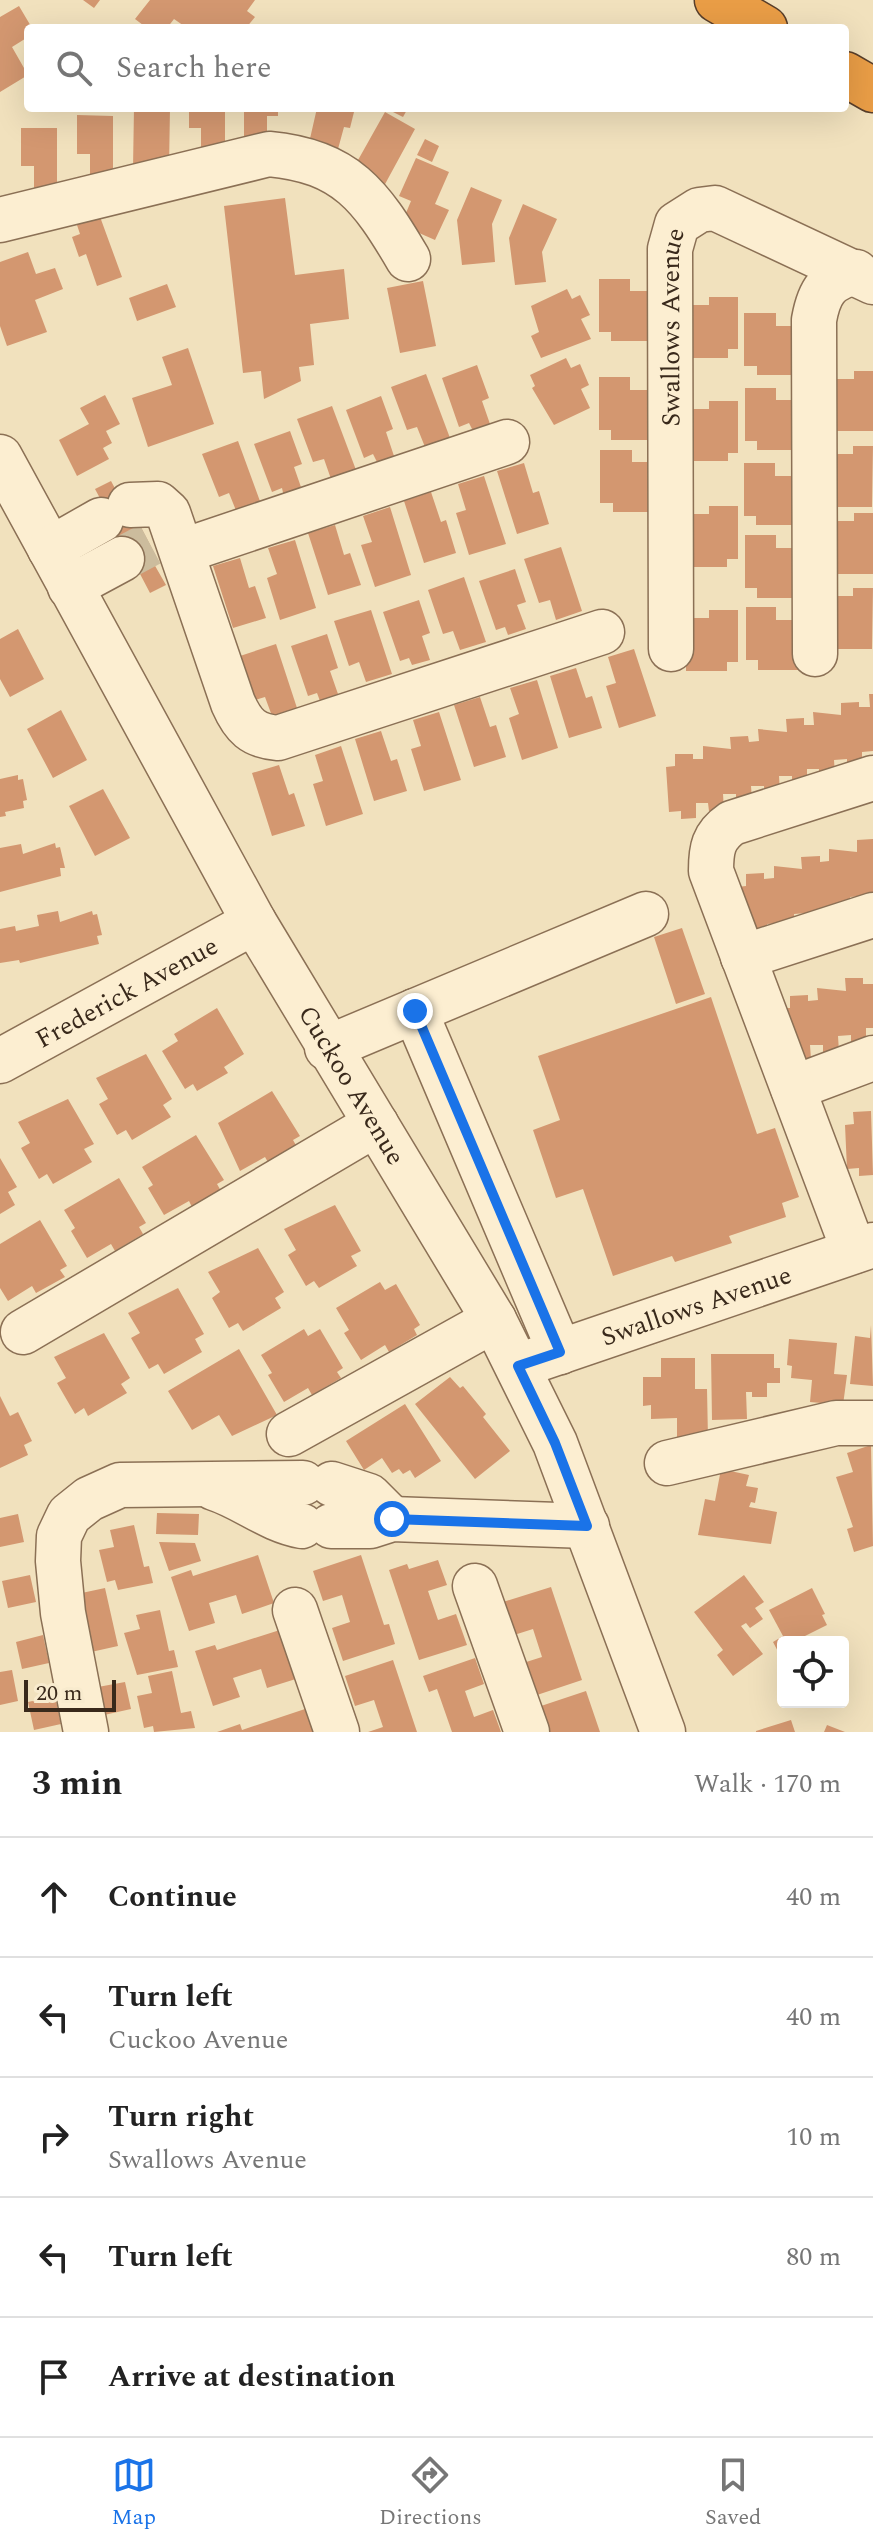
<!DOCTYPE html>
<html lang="en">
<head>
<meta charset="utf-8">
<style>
	body { margin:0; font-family:Spectral,serif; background:#f6f6f6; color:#222 }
	.controls { position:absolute; right:24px; bottom:24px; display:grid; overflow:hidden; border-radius:8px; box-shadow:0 8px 32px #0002 }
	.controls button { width:72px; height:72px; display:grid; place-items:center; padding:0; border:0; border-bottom:2px solid #e0e0e0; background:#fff; color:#222; font:40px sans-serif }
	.scale { position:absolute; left:24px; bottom:20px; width:92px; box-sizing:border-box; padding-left:8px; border:4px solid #39291b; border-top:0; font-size:22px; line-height:28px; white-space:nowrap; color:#39291b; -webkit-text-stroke:6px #f8ebce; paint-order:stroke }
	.stop { position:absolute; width:24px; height:24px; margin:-18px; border:6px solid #1a73e8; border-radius:50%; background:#fff }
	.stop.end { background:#1a73e8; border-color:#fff; box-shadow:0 2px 8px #0008 }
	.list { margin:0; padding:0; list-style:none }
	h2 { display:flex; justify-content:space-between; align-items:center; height:104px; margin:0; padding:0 32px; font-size:34px }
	h2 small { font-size:26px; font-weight:400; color:#767676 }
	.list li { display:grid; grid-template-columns:52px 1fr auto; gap:24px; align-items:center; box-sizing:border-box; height:120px; padding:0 32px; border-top:2px solid #e0e0e0 }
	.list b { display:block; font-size:30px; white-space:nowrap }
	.list p { margin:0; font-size:26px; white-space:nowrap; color:#767676 }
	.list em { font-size:26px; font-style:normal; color:#767676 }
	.icon { flex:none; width:44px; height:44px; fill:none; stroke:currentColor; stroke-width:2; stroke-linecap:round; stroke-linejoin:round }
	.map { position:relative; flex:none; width:873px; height:1732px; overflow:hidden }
	.search { position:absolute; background:#fff; box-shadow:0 8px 32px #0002; left:24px; right:24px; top:24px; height:88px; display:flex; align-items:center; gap:20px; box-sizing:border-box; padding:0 28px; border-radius:8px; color:#767676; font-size:30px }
	.sheet { height:704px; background:#fff }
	nav { display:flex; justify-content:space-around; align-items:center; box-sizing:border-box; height:112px; border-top:2px solid #e0e0e0; background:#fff; font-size:22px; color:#767676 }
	nav a { display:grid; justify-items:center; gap:4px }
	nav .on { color:#1a73e8 }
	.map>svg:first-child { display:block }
</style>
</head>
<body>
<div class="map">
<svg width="873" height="1732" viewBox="0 0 873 1732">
	<rect width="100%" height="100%" fill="#f1e1bd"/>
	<path fill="#d39770" d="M83,0H100L94,8Z
		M150,0H255L247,11L255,17L246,28L238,24L235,28H187L174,19L167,28H147L135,19Z
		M19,6L32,28H28V37L12,47L28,75L0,92V17Z
		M134,108H170L169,168H133Z
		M189,108H225V155H201V128H189Z
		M244,108H278V116H267V142H244Z
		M317,108H355L350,128L344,127L338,149L309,143Z
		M385,108H408L403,117Z
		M385,112L415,129L384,186L353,169Z
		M77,115L113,116V181H90V154H77Z
		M21,128H57V194H34V166H21Z
		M425,139L439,146L432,162L417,155Z
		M416,158L449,172L435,204L449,210L435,240L401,225L411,201L399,196Z
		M471,187L502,200L492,224L495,262L462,265L457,220Z
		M285,198L295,275L344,269L349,319L310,324L314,365L299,367L301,381L264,399L261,371L243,373L224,206Z
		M523,204L557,219L542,252L546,282L515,285L509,238Z
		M99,214L122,277L97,286L86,254L79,257L72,237L80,234L76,222Z
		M28,252L36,274L55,268L63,289L35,300L47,332L7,346L0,326V262Z
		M599,279H630V291H654V341H611V332H599Z
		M423,281L436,346L400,353L387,288Z
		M167,284L176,307L137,321L129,298Z
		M567,289L572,299L580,295L590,315L581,319L591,339L541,358L531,336L539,332L531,306Z
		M709,297H738V349H728V358H686V305H709Z
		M744,313H776V326H800V375H757V366H744Z
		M188,348L214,424L148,447L132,398L172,385L162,357Z
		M566,358L571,368L580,364L589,385L581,389L590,408L554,425L532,388L535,386L530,375Z
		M477,365L489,398L482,401L490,424L473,431L469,423L459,427L442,378Z
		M854,371H873V431H831V379H854Z
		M426,374L450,438L425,447L417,427L407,430L391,387Z
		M599,377H630V390H654V440H611V430H599Z
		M745,388H776V400H800V450H757V441H745Z
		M105,395L120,424L106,431L112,443L103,448L109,459L77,476L59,440L89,424L80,408Z
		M381,396L393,429L386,432L394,456L377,462L373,454L364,458L346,410Z
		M709,401H738V453H728V461H686V409H709Z
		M332,406L356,470L331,479L324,459L313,462L297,419Z
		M290,431L302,464L294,467L302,490L284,497L282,488L272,492L254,444Z
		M238,441L261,504L237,513L229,493L219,497L202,454Z
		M853,446H873L872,507H830V454H853Z
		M600,450H632V462H656V512H613V503H600Z
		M524,463L533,493L539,491L549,524L517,534L497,471Z
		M744,463H775V476H799V525H756V516H744Z
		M484,476L506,544L469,555L456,513L466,510L458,484Z
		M111,481L118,494L122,491L159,562L154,564L166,585L150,593L139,572L131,576L94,506L102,502L95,489Z
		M431,492L441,522L446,520L456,553L424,563L404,501Z
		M709,506H738V559H727V567H686V514H709Z
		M390,507L411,575L375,587L361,545L372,542L363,516Z
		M854,513H873V574H831V521H854Z
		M335,525L344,555L350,553L361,585L328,595L308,533Z
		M745,535H776V548H800V598H757V588H745Z
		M295,540L316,608L280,620L267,578L277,574L268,548Z
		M561,547L582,611L556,620L550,600L539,603L524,559Z
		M240,558L249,588L255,586L266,618L233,628L213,566Z
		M515,569L526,602L517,605L526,629L508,635L505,627L496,630L479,581Z
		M464,577L486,642L460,650L453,631L443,634L428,590Z
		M853,588H873L872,649H830V596H853Z
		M419,600L430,633L422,636L430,660L412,665L409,658L400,661L383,612Z
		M746,607H776V620H800V670H758V660H746Z
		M371,610L392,674L366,682L359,662L349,666L334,621Z
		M709,610H738V662H727V671H686V618H709Z
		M18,629L44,679L10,697L0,679V639Z
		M327,634L338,668L330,671L338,694L320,701L317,693L308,696L291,646Z
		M276,644L297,708L272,716L265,697L255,700L240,656Z
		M634,649L656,716L619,728L606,686L616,683L608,657Z
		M576,668L586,698L592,696L602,728L569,738L550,676Z
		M537,680L558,748L522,760L509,718L519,714L510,688Z
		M869,694H873V751L862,752V766L847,767V759L834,760L835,775L819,776V769H807V783L792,784V776H779L780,793H764V786H751L752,800L736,801V794H723L724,810L709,811L708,803H696V818L681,819V811L669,812L666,767L675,766V754H693V759H703V746L731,749L730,737L748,736L749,742L759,741L758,729L787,732L786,719L804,718V725H814L813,712L841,715V703L859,702V707H870Z
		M480,697L490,727L496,725L506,757L474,767L454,705Z
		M61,710L87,760L53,778L27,729Z
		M439,712L461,780L424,791L411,749L421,746L413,720Z
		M381,731L391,761L397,759L407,791L374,801L355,739Z
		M341,746L363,814L326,826L313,784L323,781L315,755Z
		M279,765L289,795L294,793L305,826L272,836L252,773Z
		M18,775V780L23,779L27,800L23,801L24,808L5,812L6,816L0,817V779Z
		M103,789L130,838L95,856L69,806Z
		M873,839V903L862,896L850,897L851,913L835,906L822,907L823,920L807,913L794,914L795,930L779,923L767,924V938H752L737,887L746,886V874L764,873V879L774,878V866L802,869L801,857L820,856V862L829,861V849L857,852V840Z
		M55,843L56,848L60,847L65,868H60L61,876L0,892V848L21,844L23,854Z
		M58,911L60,922L92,911L93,915L97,914L102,935L97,936L99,944L20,963L19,960L0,963V929L15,926L16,931L39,926L37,915Z
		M682,928L705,994L676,1004L654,937Z
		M845,978H863V984H873V1028H866V1042L851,1043V1035L838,1036L839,1052H823V1045H810L811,1059L795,1060L781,1008H790V996L808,995V1001L818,1000L817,988L846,991Z
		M711,997L757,1134L775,1128L799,1197L782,1203L786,1217L729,1236L732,1243L675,1262L672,1256L613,1276L583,1189L556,1198L533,1130L560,1120L538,1056Z
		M217,1008L244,1054L224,1067L228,1073L197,1091L193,1084L185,1089L162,1051L178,1041L174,1034Z
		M146,1054L172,1099L163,1105L171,1117L132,1140L126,1130L117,1135L99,1104L108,1099L96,1078Z
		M272,1091L300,1136L293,1140L297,1147L269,1164L265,1157L240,1171L218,1123Z
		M68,1099L94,1144L84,1149L92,1162L53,1184L47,1174L39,1179L21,1148L30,1143L18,1122Z
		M871,1111L873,1175L859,1176V1168L847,1169L845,1125L854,1124L853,1112Z
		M196,1135L224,1180L217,1184L221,1191L192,1207L189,1201L164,1215L148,1188L153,1185L142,1167Z
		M0,1158L17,1187L8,1192L15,1205L0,1214Z
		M119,1178L146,1223L139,1227L143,1234L115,1251L111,1244L87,1258L71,1231L75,1228L64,1210Z
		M335,1205L361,1251L351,1256L357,1266L319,1288L314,1281L306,1286L288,1255L296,1250L284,1229Z
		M40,1220L67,1266L60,1270L65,1277L36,1293L32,1286L8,1301L0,1288V1244Z
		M258,1248L284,1292L275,1298L281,1308L243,1331L238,1323L229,1328L212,1298L220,1292L208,1272Z
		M380,1282L385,1290L396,1284L420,1325L414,1329L417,1335L389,1352L385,1345L361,1360L344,1333L349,1330L336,1308Z
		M178,1288L204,1334L195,1339L202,1352L164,1374L158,1364L149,1369L131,1338L140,1333L128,1313Z
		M871,1325L873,1386L850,1384L855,1336L870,1338Z
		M304,1329L308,1336L320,1329L343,1368L337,1372L341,1378L312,1395L308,1388L284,1402L268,1375L272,1373L261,1355Z
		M104,1333L130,1378L121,1384L127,1393L88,1416L84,1408L75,1414L57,1383L66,1378L54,1357Z
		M789,1339L837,1343L834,1374L847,1375L843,1405L810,1402L812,1380L791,1378L792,1366L787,1365Z
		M239,1349L277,1415L232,1436L219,1415L192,1430L168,1391Z
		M711,1354H774V1368H780V1383H767V1397H752V1392H746L747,1419L712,1420Z
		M661,1358H695V1389H707L708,1439H677V1418L651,1419V1405L643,1406V1377H661Z
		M450,1377L460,1388L463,1386L486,1414L483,1417L510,1451L475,1479L415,1404Z
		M0,1396L10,1416L18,1412L32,1441L24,1445L28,1455L0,1468Z
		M405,1404L441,1461L415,1478L410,1470L403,1474L399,1469L392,1473L382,1458L364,1470L346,1441Z
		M871,1445L873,1546L854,1552L847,1529L853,1527L836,1477L853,1472L847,1453Z
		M721,1469L749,1475L746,1486L758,1488L755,1503L751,1502L749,1507L777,1512L771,1544L698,1535L705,1499L715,1501Z
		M157,1513L199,1514L198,1535L156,1534Z
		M18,1514L24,1542L0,1547V1518Z
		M134,1525L144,1567L149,1566L153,1583L118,1590L115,1580L107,1582L99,1550L114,1547L110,1530Z
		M159,1542L195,1543L201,1561L169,1571Z
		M258,1555L274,1603L242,1614L236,1595L209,1603L215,1623L189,1631L171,1577L191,1570L193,1576Z
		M361,1555L384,1625L389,1624L395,1644L343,1661L332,1628L350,1622L342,1595L323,1601L313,1571Z
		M438,1560L447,1585L428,1591L438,1620L456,1614L467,1645L419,1660L389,1570L407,1564L409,1569Z
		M30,1575L36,1602L8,1608L2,1581Z
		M744,1575L764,1602L755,1608L763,1619L750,1628L746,1623L741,1626L763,1654L733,1676L717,1655L723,1650L694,1612Z
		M551,1587L582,1680L534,1696L523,1663L542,1657L533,1629L514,1635L503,1602Z
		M105,1588L118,1646L91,1652L77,1594Z
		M812,1588L825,1614L822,1615L827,1625L805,1636L808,1642H783V1661L773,1642L783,1636L769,1610Z
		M160,1610L169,1651L174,1650L178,1667L137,1675L124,1633L140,1629L136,1615Z
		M283,1629L299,1678L267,1688L261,1669L233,1678L240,1697L213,1706L195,1651L215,1645L217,1650Z
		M43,1635L49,1663L22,1669L16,1642Z
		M475,1658L484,1684L465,1691L474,1717L493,1710L501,1732H452L437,1689L429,1692L423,1676Z
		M393,1660L417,1732H368L383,1727L374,1700L355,1706L345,1676Z
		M12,1670L18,1701L0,1705V1672Z
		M172,1671L181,1713L191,1711L195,1728L154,1732L153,1726L144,1728L137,1696L152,1693L148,1676Z
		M125,1682L131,1709L104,1715L98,1687Z
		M586,1691L600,1732H546L538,1707Z
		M55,1696L61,1724L34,1730L28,1702Z
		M308,1708L315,1732H217L240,1724L242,1730Z
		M791,1720L795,1732H756V1731Z
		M827,1725L845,1732H824Z"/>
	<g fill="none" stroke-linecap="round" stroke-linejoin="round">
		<path stroke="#ccbc9d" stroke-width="44" stroke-dasharray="44 22" stroke-linecap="butt" d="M122,559L150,544"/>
		<defs>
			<g id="minor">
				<path d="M0,220L269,154C346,161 371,196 408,259"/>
				<path id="s1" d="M0,457L254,922L494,1320L555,1443L663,1732"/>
				<path d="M130,505L158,504L168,513L233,703C243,726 253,736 278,738L602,632"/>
				<path d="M50,549L101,520"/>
				<path d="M183,551L507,442"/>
				<path d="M70,587L122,559"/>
				<path id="s2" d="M671,649L670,249L677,224L699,210L715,208L873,282"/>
				<path d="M815,654L814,320C819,292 827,279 856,272"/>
				<path d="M743,957L873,915"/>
				<path d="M415,1011L560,1352"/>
				<path d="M327,1048L646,914"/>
				<path id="s3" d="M0,1061L254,922"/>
				<path d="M793,1088L873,1058"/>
				<path d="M854,1251L711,871C711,849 713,836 732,823L873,778"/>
				<path d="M23,1332L376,1124"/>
				<path id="s4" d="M518,1366L873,1245"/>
				<path d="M289,1434L494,1320"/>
				<path d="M667,1463L836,1423H873"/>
				<path d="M332,1484L369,1496L392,1519"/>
				<path d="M214,1488C245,1498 269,1520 302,1526"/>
				<path d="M331,1526H370L392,1519L587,1526"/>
				<path d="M475,1586L527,1732"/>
				<path d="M295,1610L337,1732"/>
				<path d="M86,1732L63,1613L58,1561L59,1536L69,1515L89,1499L120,1485L303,1483"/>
			</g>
			<path id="highway" d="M717,0L765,28
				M845,74L873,90"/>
		</defs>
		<use href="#minor" stroke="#8b7055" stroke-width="47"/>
		<use href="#highway" stroke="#583e2a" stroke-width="47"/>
		<use href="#minor" stroke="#fceed1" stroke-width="44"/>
		<use href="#highway" stroke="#e99d46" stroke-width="44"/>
	</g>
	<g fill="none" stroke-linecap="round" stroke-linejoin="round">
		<path stroke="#1a73e8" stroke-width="10" d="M392,1519L587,1526L555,1443L518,1366L560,1352L415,1011"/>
	</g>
	<g text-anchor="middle" stroke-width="8" stroke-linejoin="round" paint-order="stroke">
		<g font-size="26" fill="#39291b" stroke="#f8ebce">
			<text dy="9" stroke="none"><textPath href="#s2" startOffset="322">Swallows Avenue</textPath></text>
			<text dy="9" stroke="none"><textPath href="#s3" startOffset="144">Frederick Avenue</textPath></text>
			<text dy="9" stroke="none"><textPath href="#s1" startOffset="720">Cuckoo Avenue</textPath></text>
			<text dy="9" stroke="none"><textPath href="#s4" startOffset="188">Swallows Avenue</textPath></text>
		</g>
	</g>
</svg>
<div class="controls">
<button><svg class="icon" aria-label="locate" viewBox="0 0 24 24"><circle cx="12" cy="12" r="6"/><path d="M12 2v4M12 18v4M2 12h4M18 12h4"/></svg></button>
</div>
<div class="scale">20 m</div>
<div class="stop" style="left:392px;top:1519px"></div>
<div class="stop end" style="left:415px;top:1011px"></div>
<div class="search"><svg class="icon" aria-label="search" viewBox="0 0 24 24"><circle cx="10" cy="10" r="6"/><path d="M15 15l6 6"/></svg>Search here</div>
</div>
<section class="sheet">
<h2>3 min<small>Walk · 170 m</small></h2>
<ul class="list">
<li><svg class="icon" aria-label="ahead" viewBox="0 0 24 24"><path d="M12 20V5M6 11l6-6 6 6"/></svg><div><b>Continue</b></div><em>40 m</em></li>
<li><svg class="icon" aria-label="left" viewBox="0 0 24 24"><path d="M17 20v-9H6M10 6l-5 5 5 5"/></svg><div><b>Turn left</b><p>Cuckoo Avenue</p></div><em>40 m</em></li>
<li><svg class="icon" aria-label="right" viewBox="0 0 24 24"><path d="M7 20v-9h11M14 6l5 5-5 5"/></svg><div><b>Turn right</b><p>Swallows Avenue</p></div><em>10 m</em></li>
<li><svg class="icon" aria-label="left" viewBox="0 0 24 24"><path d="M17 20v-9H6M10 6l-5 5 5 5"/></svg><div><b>Turn left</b></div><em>80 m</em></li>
<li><svg class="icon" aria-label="arrive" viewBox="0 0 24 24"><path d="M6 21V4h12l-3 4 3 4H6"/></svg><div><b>Arrive at destination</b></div></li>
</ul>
</section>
<nav>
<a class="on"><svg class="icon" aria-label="map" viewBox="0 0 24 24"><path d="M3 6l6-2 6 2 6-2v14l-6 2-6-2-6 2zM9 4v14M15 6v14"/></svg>Map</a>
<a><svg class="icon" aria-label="directions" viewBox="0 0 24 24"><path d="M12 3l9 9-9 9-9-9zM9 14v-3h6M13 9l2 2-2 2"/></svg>Directions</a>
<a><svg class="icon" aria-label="saved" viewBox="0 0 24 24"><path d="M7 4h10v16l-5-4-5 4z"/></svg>Saved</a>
</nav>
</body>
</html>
